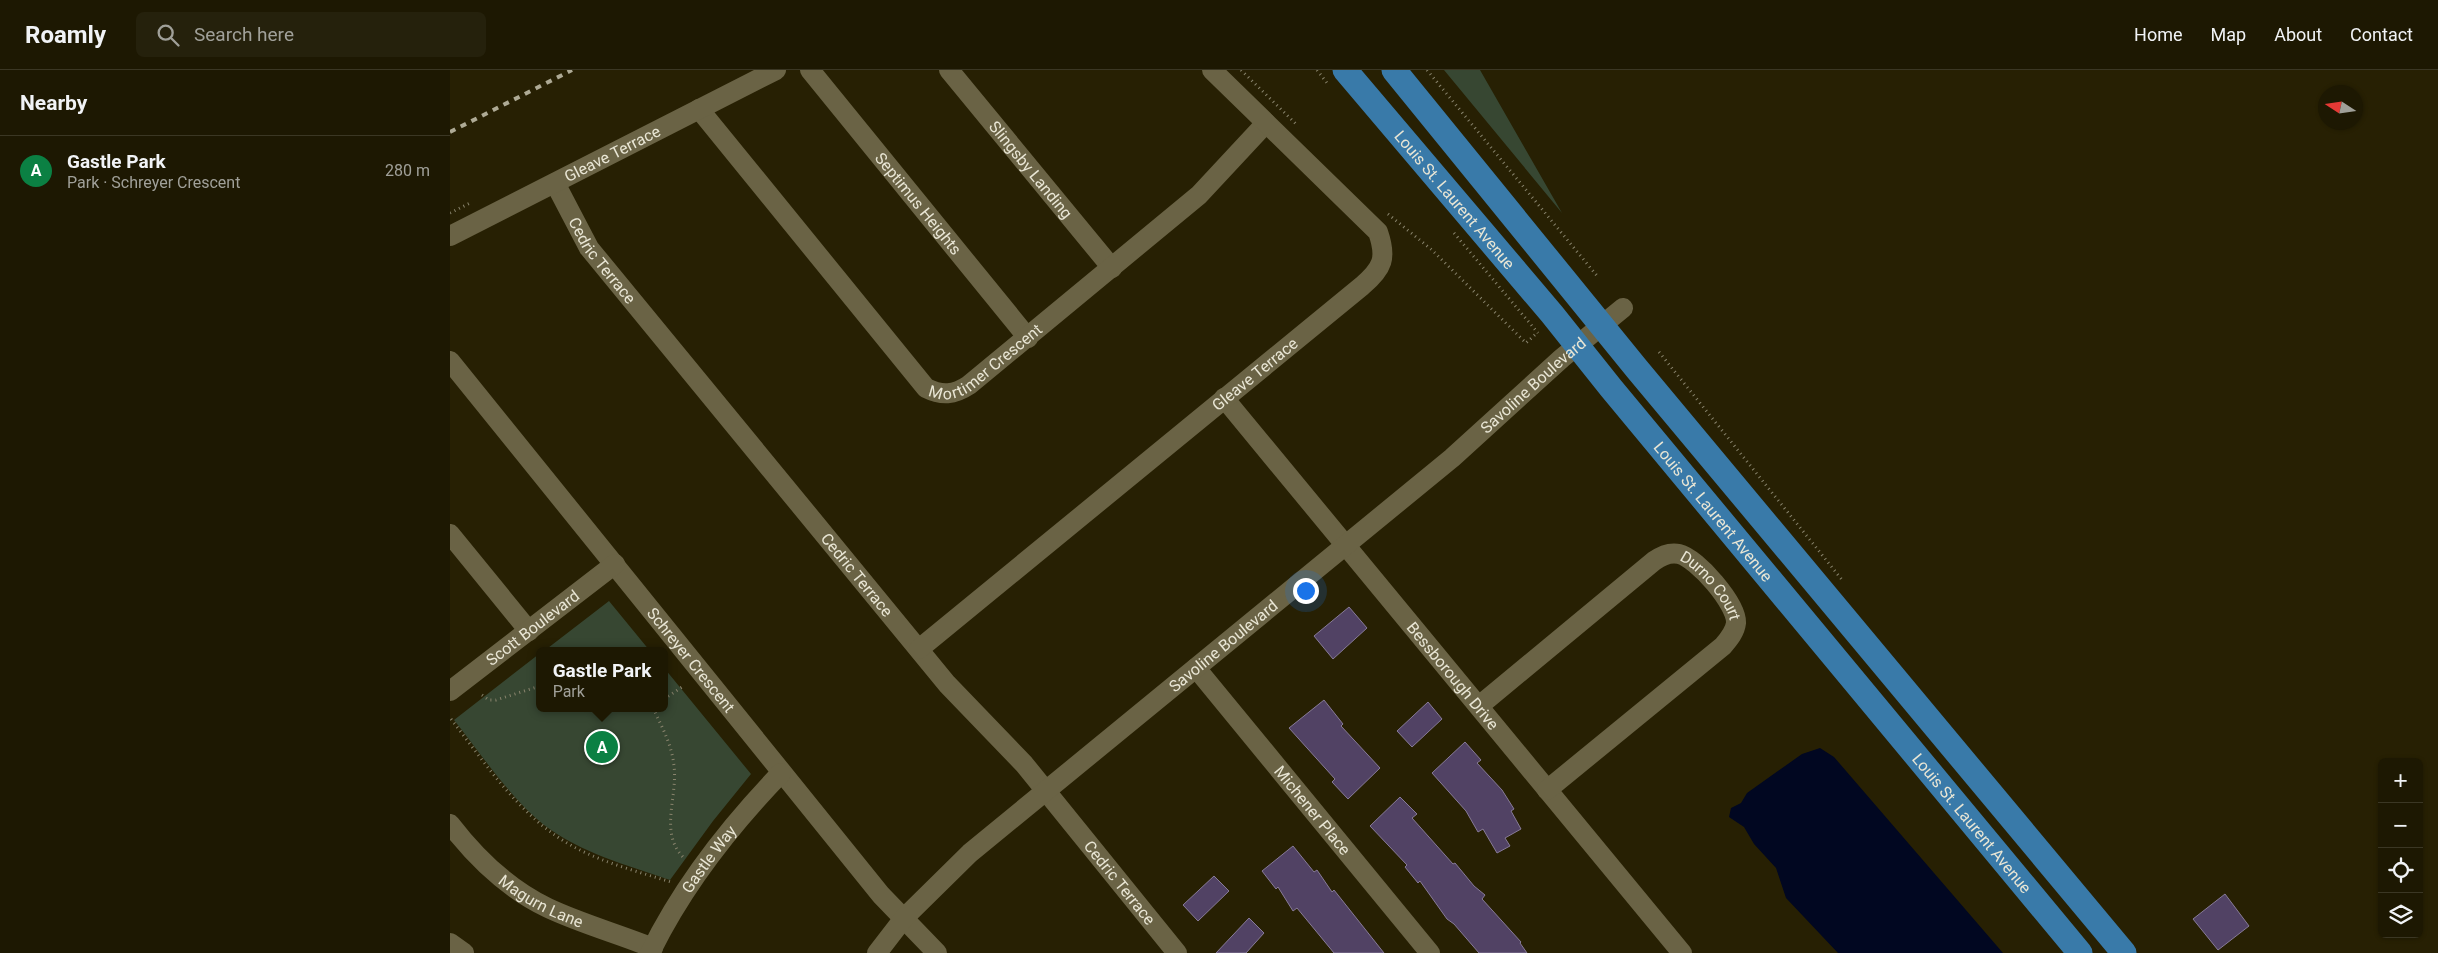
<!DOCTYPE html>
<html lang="en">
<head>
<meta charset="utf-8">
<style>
	body { margin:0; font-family:Roboto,sans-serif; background:#25210c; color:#f1f3f6 }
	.controls { position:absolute; right:15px; bottom:15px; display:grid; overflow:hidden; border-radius:8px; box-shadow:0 1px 4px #0004 }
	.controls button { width:45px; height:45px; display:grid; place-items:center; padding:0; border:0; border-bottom:1px solid #3b3724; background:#1d1802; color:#f1f3f6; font:25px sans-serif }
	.compass { position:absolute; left:1868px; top:15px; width:45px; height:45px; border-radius:50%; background:#1d1802; box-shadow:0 1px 4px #0004; rotate:282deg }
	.you { position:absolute; left:855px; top:520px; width:18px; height:18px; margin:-12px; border:4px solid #fff; border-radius:50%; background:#1a73e8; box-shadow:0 0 0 8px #1a73e833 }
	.badge { display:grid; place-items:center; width:32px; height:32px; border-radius:50%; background:#0b8043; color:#fff; font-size:16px; font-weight:700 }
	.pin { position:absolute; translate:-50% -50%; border:2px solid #fff; box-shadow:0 1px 5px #0006 }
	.popup { position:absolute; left:86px; top:577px; width:132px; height:65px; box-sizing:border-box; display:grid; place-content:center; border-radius:8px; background:#1d1802; filter:drop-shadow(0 1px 4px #0005); font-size:16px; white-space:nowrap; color:#a0a099 }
	.popup b { font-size:19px; color:#f1f3f6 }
	.popup::after { content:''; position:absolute; left:50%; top:100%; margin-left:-10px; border:10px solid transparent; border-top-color:#1d1802 }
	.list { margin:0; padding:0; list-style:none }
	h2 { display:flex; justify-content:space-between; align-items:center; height:65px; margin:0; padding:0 20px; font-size:21px }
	h2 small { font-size:16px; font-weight:400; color:#a0a099 }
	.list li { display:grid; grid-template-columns:32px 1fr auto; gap:15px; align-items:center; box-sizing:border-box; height:70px; padding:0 20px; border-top:1px solid #3b3724 }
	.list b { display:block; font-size:19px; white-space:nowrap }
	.list p { margin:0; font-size:16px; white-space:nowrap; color:#a0a099 }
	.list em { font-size:16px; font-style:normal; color:#a0a099 }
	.icon { flex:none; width:28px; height:28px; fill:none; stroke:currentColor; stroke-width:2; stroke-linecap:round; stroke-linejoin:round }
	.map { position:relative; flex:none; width:1988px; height:883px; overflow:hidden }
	header { display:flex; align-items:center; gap:30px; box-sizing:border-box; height:70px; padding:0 25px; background:#1d1802; border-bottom:1px solid #3b3724 }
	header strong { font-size:24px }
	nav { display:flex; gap:28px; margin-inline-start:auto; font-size:18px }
	.search { width:350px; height:45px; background:#25210c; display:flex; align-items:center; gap:12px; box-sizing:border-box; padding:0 18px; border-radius:8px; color:#a0a099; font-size:19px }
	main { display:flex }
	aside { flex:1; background:#1d1802 }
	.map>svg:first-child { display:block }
</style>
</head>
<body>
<header>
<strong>Roamly</strong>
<div class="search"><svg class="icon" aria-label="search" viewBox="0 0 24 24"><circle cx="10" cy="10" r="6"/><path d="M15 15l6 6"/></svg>Search here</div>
<nav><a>Home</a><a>Map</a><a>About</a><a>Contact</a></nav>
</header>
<main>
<aside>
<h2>Nearby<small></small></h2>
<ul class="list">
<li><span class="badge">A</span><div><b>Gastle Park</b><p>Park · Schreyer Crescent</p></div><em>280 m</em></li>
</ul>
</aside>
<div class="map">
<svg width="1988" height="883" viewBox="0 0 1988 883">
	<rect width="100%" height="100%" fill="#272003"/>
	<path fill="#374732" d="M994,0H1030L1112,143Z
		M159,531L200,581H94Z
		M89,584L90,638H214L215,599L301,704L263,751L220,810C177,795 131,783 94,755C60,728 31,684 4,650Z"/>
	<path fill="#010721" d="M1370,678L1384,687L1553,883H1388L1336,828L1326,798L1304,774L1294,757L1279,747L1281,738L1291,733L1297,723L1352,684Z"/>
	<path fill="#514264" stroke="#877b98" d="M899,537L917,558L883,589L864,566Z
		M874,630L893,654L891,656L930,698L898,729L882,712L885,709L839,658Z
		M978,632L992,649L962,677L947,661Z
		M1015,672L1031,690L1027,693L1052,720L1064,739L1061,741L1071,759L1055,768L1060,776L1047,783L1033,759L1028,762L1016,741L982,703Z
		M950,727L967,744L962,748L1003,794L1005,793L1024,816L1035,825L1032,829L1071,872L1070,873L1077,883H1029L1004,854L997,849L970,811L968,813L955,797L957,795L920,756Z
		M843,776L864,802L867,800L882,822L884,820L934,883H884L847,838L843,841L828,817L826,819L812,801Z
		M764,806L779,821L748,851L733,835Z
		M1775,824L1799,856L1768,880L1743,849Z
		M799,848L814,863L796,883H766Z"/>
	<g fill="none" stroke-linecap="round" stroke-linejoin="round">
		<path stroke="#89846d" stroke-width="3" stroke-dasharray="1 4" stroke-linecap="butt" d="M791,0L846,54
			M867,0L877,13
			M977,0L1148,207
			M0,143L20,133
			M938,144L982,180L1076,273L1087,263
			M1004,163L1088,263
			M1209,282L1393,511
			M32,625L39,630H46L90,616
			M214,629L232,617
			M203,638C212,657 222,675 224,696C228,728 208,764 235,789
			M1,649C38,697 71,748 124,777C154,793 189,802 221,812"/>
		<g stroke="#6a6345" stroke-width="20">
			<path id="s1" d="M360,0L578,268"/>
			<path id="s2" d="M499,0L662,198"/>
			<path id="s3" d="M249,39L476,318C492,326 504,325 519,315L749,125L816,53"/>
			<path id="s4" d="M105,113L139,178L497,614L574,694L727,883"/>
			<path id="s5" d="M0,166L326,0"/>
			<path id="s6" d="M0,291L431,825L487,883"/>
			<path id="s7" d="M774,328L1232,883"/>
			<path d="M0,464L79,561"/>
			<path id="s8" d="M469,579L912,216C933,198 937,188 928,162L762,0"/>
			<path id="s9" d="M746,598L980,883"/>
			<path id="s10" d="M0,621L165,494"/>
			<path id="s11" d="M1029,636L1204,491C1211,486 1220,482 1229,484C1247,488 1287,534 1286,553C1285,562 1279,569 1273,576L1097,720"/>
			<path id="s12" d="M0,754C27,789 58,819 98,838C132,854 169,864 203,878"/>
			<path d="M0,873L14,883"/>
			<path id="s13" d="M200,883C232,817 280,756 331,703"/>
			<path id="s14" d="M427,883L454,848L520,783L1002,388L1112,288L1173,238"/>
		</g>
		<g stroke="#397aa9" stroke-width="25">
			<path id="s15" d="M895,0L1102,244L1161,318L1630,883"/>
			<path d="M944,0L1187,299L1674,883"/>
		</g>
		<path stroke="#aeaa95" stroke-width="4" stroke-dasharray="6 6" stroke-linecap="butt" d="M0,62L122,0"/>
	</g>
	<g text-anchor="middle" stroke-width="4" stroke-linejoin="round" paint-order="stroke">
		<g font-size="16" fill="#e9e6d5" stroke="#1d1700">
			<text dy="6" stroke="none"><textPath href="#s5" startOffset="182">Gleave Terrace</textPath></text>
			<text dy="6" stroke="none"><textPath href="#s2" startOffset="129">Slingsby Landing</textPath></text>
			<text dy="6" stroke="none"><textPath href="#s15" startOffset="170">Louis St. Laurent Avenue</textPath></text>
			<text dy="6" stroke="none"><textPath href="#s1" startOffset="172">Septimus Heights</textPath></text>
			<text dy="6" stroke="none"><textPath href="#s4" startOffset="91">Cedric Terrace</textPath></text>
			<text dy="6" stroke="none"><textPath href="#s3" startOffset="430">Mortimer Crescent</textPath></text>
			<text dy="6" stroke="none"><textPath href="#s8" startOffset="434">Gleave Terrace</textPath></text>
			<text dy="6" stroke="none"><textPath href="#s14" startOffset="869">Savoline Boulevard</textPath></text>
			<text dy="6" stroke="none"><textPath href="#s15" startOffset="575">Louis St. Laurent Avenue</textPath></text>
			<text dy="6" stroke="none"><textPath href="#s4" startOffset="496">Cedric Terrace</textPath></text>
			<text dy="6" stroke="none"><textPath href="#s11" startOffset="300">Durno Court</textPath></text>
			<text dy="6" stroke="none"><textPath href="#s10" startOffset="104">Scott Boulevard</textPath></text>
			<text dy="6" stroke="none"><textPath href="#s14" startOffset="464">Savoline Boulevard</textPath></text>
			<text dy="6" stroke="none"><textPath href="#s6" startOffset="384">Schreyer Crescent</textPath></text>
			<text dy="6" stroke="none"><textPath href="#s7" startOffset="360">Bessborough Drive</textPath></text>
			<text dy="6" stroke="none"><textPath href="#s9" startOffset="184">Michener Place</textPath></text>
			<text dy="6" stroke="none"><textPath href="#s15" startOffset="980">Louis St. Laurent Avenue</textPath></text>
			<text dy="6" stroke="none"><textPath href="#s13" startOffset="111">Gastle Way</textPath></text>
			<text dy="6" stroke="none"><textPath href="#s4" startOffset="901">Cedric Terrace</textPath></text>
			<text dy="6" stroke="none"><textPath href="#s12" startOffset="121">Magurn Lane</textPath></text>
		</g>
	</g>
</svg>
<div class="controls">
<button>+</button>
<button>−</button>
<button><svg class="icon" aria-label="locate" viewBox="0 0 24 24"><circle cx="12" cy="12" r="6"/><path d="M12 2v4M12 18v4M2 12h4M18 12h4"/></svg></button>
<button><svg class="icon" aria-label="layers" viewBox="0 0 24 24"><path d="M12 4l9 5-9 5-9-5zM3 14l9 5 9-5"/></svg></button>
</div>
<svg class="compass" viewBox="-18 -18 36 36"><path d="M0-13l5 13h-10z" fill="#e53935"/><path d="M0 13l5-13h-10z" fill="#a0a099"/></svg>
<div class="you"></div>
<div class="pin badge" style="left:152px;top:677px">A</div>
<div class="popup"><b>Gastle Park</b>Park</div>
</div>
</main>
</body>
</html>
